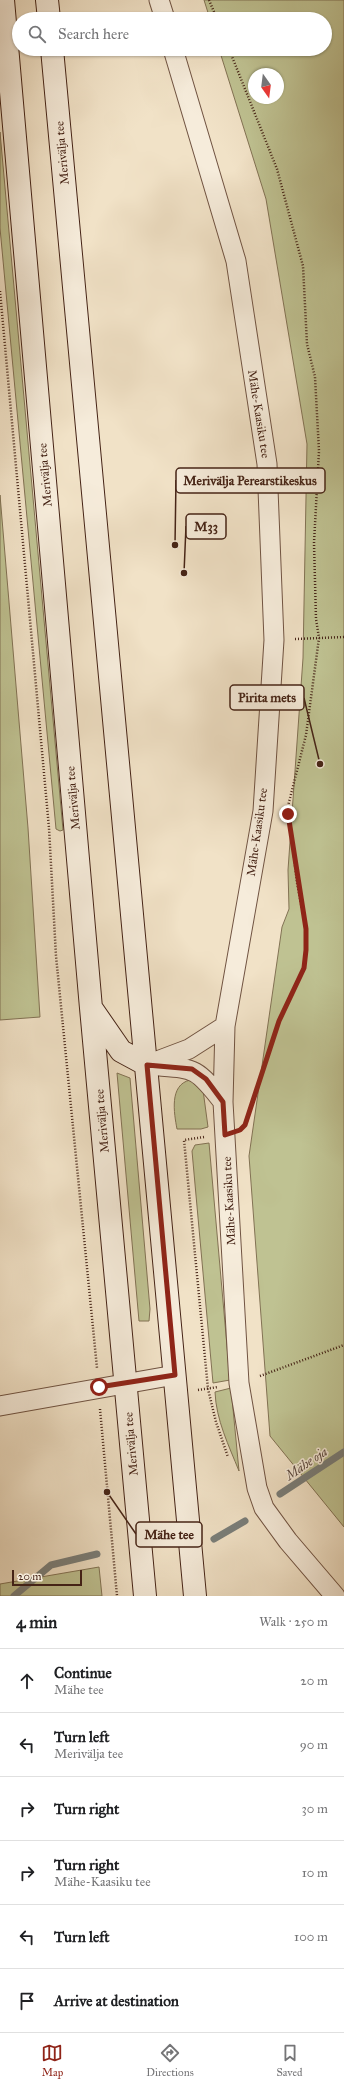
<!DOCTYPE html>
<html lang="en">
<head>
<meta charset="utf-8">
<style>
	body { margin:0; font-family:"IM FELL Great Primer",serif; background:#f2f2f2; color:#202124 }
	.compass { position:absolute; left:248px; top:68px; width:36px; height:36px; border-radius:50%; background:#fff; box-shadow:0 1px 3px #0004; rotate:166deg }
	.scale { position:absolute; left:12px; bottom:10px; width:70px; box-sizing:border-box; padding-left:4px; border:2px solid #452316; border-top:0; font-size:11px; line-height:14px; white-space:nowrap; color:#452316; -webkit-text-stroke:3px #f6ecdb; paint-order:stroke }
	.stop { position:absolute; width:12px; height:12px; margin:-9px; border:3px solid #8f2418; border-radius:50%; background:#fff }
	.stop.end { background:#8f2418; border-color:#fff; box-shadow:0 1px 4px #0008 }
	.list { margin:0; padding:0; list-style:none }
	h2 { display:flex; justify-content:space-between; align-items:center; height:52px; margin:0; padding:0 16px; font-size:17px }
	h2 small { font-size:13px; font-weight:400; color:#757577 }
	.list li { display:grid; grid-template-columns:26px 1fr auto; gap:12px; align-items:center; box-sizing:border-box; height:64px; padding:0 16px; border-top:1px solid #e0e0e0 }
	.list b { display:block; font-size:15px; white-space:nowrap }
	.list p { margin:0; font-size:13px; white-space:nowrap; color:#757577 }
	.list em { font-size:13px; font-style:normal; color:#757577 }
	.icon { flex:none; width:22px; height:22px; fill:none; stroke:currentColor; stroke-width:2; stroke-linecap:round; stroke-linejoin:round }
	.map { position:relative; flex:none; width:344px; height:1596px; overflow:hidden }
	.search { position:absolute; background:#fff; box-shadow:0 1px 3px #0004; left:12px; right:12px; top:12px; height:44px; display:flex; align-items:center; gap:10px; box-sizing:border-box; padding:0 14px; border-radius:22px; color:#757577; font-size:15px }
	.sheet { height:436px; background:#fff }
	nav { display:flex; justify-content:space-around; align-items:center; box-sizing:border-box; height:56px; border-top:1px solid #e0e0e0; background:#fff; font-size:11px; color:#757577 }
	nav a { display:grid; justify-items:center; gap:2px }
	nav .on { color:#8f2418 }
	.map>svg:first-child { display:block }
</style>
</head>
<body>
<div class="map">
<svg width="344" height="1596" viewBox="0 0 344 1596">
	<rect width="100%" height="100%" fill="#f1e2c7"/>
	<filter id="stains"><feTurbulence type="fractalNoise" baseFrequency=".005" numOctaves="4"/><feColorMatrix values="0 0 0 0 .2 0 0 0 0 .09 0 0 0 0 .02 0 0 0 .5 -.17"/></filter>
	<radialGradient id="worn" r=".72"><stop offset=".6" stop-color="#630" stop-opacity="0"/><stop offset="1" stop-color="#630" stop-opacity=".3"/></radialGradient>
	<path fill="#bfc292" stroke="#827254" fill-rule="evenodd" d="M204,0H344V1527L270,1436L249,1156L282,927L289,909L288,870L303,658L307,444L266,199L219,49H325V19H210ZM254,74H278V98H254Z
		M0,132L63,830L60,831L56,829L0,228Z
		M0,495L28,828L40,1017L0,1020Z
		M117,1073L130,1078L150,1309L149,1321H139Z
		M190,1080L203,1090L208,1127L201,1129H177C174,1113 169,1085 190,1080Z
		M209,1143L230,1380L213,1383L192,1151L195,1145Z
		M231,1388L239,1471C229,1446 216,1420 215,1392Z
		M99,1567L102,1596H0V1584Z"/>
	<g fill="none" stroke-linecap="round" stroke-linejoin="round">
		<path stroke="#7a7f7b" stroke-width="7" d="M280,1494L344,1452
			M214,1539L245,1521
			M14,1596L51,1565L97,1554"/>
		<defs>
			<path id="street" d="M159,0L165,19
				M173,49L236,261L267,464L274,640L263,811L225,1026L223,1102L239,1383L257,1488L264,1508L288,1541L335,1596
				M152,1063L189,1049L225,1026
				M147,1065C193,1069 194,1064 223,1102
				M0,1406L175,1375"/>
			<path id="secondary" d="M3,0L91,1008L145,1596
				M47,0L49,19
				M52,49L195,1596
				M92,1009L121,1051L147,1065"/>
		</defs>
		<use href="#street" stroke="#705342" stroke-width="21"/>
		<use href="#secondary" stroke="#452316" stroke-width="24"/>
		<path stroke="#452316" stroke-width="2.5" stroke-dasharray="1 2" stroke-linecap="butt" d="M209,0L217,19
			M229,49L277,169L303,266L307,344L315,377L319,451L314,543L316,619L319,638L306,735L288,806L297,883L306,929V950L304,968L279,1021L247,1121
			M0,291L49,828L56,956L97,1368
			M295,639L344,637
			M204,1137L184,1140L208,1389L216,1422L228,1457
			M260,1376L344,1345
			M198,1390L218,1387
			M100,1409L117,1596"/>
		<use href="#street" stroke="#f6ecdb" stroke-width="19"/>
		<use href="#secondary" stroke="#f6ecdb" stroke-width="22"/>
	</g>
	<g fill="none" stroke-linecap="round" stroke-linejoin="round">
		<path stroke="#8f2418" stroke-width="5" d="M99,1387L175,1375L147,1065L192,1069L206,1079L223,1102L225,1135L240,1130L245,1125L279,1021L304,968L306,950V929L288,814"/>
	</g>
	<g text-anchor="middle" stroke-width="3" stroke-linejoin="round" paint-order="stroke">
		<g font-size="12" fill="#452316" stroke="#f6ecdb">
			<text transform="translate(62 153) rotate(-95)" y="4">Merivälja tee</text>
			<text transform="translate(259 414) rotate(81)" y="4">Mähe-Kaasiku tee</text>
			<text transform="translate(45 475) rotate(-95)" y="4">Merivälja tee</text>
			<text transform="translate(73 798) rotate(-95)" y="4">Merivälja tee</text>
			<text transform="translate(257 832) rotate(-82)" y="4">Mähe-Kaasiku tee</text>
			<text transform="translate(102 1121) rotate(-95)" y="4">Merivälja tee</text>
			<text transform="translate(229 1201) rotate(-93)" y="4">Mähe-Kaasiku tee</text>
			<text transform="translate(131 1444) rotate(-95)" y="4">Merivälja tee</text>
		</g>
		<g font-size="13" font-style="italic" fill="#5b4940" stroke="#f6ecdb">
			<text transform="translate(306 1463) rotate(-34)" y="5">Mähe oja</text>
		</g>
	</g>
	<path fill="none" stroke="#452316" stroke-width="1.5" d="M175 545L176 480M184 573L186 526M320 764L304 698M107 1492L136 1534"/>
	<g fill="#452316" stroke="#f6ecdb" stroke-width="1.5">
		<circle cx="175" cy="545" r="4"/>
		<circle cx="184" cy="573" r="4"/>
		<circle cx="320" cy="764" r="4"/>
		<circle cx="107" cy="1492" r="4"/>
	</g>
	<g fill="#f6ecdb" stroke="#452316" stroke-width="1.5">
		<rect x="176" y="468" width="149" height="25" rx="4"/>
		<rect x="186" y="514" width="40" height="25" rx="4"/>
		<rect x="230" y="685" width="74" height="25" rx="4"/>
		<rect x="136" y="1522" width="66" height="25" rx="4"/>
	</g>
	<g font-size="13" text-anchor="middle" font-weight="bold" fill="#452316">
		<text x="250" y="485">Merivälja Perearstikeskus</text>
		<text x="206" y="531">M33</text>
		<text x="267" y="702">Pirita mets</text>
		<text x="169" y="1539">Mähe tee</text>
	</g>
	<rect width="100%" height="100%" filter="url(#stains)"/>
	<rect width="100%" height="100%" fill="url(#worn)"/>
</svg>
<svg class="compass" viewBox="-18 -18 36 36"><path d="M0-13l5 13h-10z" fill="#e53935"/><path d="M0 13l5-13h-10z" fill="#757577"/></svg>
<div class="scale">20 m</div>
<div class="stop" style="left:99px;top:1387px"></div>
<div class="stop end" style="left:288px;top:814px"></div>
<div class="search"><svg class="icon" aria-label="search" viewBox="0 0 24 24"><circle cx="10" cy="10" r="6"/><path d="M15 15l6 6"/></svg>Search here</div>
</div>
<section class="sheet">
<h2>4 min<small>Walk · 250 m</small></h2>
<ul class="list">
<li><svg class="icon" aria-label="ahead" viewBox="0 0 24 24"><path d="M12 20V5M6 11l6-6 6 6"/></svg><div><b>Continue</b><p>Mähe tee</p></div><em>20 m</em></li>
<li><svg class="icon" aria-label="left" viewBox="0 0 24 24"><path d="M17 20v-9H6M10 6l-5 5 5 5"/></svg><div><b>Turn left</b><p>Merivälja tee</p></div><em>90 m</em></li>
<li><svg class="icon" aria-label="right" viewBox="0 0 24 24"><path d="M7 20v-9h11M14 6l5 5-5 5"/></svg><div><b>Turn right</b></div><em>30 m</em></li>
<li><svg class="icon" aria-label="right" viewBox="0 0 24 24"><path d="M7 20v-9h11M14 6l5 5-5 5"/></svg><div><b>Turn right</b><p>Mähe-Kaasiku tee</p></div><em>10 m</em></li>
<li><svg class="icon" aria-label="left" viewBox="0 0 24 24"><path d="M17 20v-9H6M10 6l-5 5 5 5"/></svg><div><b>Turn left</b></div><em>100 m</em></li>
<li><svg class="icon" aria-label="arrive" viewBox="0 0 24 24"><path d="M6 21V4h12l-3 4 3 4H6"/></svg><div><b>Arrive at destination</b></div></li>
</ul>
</section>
<nav>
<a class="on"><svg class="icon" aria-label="map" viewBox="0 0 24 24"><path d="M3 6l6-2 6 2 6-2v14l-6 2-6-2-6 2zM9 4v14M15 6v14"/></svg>Map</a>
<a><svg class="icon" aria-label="directions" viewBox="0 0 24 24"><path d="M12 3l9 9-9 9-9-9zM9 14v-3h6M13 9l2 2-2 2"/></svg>Directions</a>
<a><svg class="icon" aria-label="saved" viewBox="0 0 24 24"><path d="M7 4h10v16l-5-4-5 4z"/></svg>Saved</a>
</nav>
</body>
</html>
